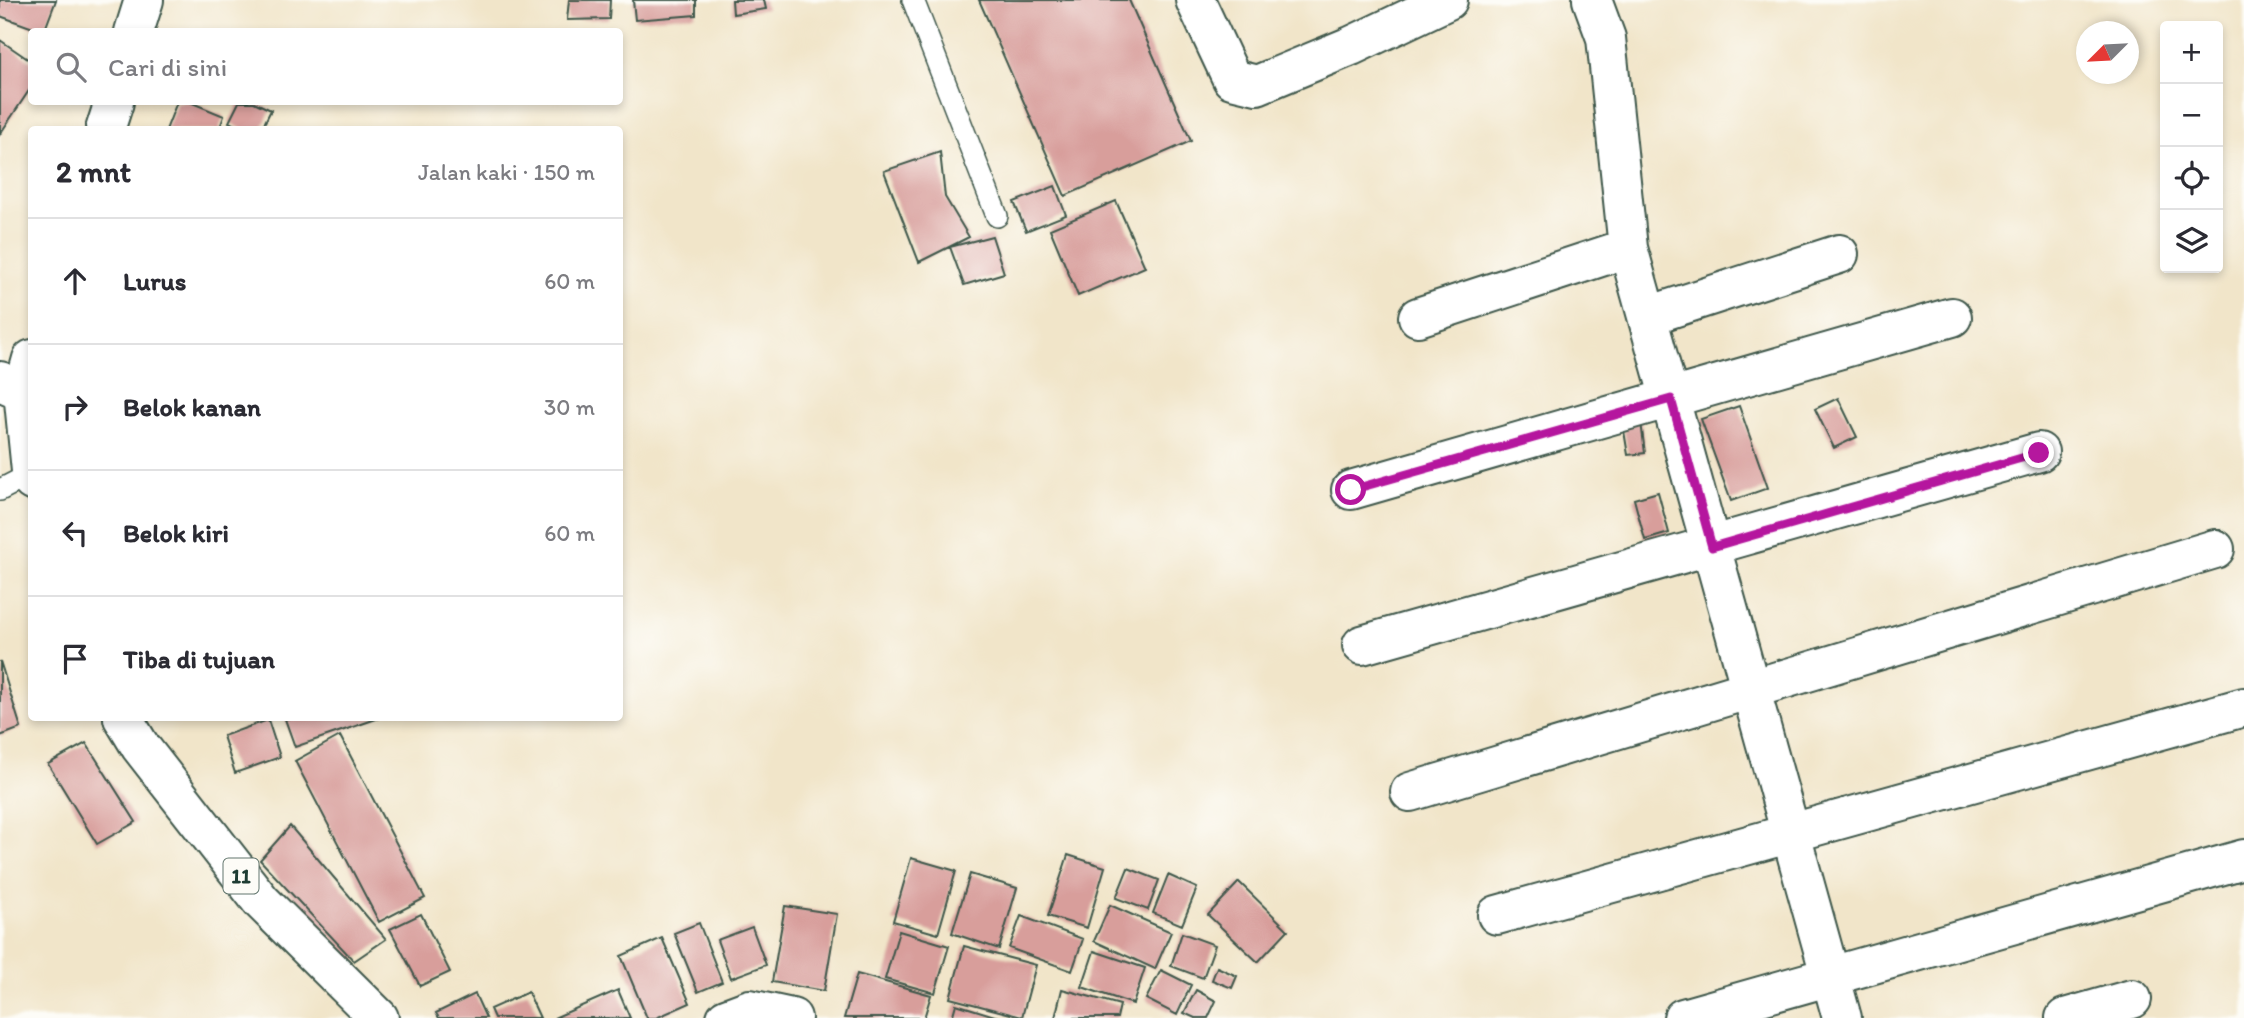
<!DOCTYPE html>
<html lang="id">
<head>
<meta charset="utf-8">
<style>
	body { margin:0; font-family:Itim,sans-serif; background:#f2f2f3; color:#2b2b33 }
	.controls { position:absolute; right:21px; top:21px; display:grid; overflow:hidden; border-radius:7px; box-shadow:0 4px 10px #0003 }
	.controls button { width:63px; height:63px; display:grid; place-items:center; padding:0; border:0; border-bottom:2px solid #e1e1e2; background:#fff; color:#2b2b33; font:35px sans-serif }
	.compass { position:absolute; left:2076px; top:21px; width:63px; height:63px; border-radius:50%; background:#fff; box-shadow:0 4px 10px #0003; rotate:246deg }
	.stop { position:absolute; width:21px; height:21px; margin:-16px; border:5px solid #b5179e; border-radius:50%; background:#fff }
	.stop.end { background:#b5179e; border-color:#fff; box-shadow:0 2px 7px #0008 }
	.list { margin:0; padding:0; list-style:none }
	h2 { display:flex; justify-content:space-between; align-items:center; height:91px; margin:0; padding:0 28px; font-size:30px }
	h2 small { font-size:23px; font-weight:400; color:#7c7c81 }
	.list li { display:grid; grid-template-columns:46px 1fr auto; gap:21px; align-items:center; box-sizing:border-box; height:126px; padding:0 28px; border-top:2px solid #e1e1e2 }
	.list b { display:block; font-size:26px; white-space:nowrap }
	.list em { font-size:23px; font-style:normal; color:#7c7c81 }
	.icon { flex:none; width:38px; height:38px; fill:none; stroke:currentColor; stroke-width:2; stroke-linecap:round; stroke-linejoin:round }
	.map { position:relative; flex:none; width:2244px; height:1018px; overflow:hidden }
	.search { position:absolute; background:#fff; box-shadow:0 4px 10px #0003; left:28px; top:28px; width:595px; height:77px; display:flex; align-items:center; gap:18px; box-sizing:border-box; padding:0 24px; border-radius:7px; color:#7c7c81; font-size:26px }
	.panel { position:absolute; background:#fff; box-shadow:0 4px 10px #0003; left:28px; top:126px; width:595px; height:595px; border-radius:7px }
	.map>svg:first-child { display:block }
</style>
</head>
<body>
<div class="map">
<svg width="2244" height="1018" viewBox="0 0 2244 1018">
	<rect width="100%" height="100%" fill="#fdfcf7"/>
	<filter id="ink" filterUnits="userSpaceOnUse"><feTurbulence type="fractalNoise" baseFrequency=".0143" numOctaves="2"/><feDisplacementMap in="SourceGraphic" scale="14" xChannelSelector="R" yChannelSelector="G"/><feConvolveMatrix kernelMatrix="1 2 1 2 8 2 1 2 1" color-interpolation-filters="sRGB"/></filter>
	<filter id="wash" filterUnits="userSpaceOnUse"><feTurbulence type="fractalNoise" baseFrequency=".00686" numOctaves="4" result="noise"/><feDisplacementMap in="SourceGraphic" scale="28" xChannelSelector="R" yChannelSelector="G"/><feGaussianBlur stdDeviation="1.57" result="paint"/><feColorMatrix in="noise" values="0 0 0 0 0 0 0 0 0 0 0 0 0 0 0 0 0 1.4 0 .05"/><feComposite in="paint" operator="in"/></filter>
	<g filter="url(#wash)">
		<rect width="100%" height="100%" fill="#f1e5c9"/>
		<g id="blocks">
			<path fill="#d89e9b" d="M0,0H56L44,32L0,16Z
				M569,0H610L609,19L567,20Z
				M633,0H696V15L635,20Z
				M732,0H764L766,9L733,14Z
				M979,0H1129L1191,141L1065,196Z
				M0,40L32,62V86L0,134Z
				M177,102H190L224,116L219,130H166Z
				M239,102H254L271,110L261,130H244L229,122Z
				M940,152L945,197L969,237L919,262L884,171Z
				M1055,186L1066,215L1026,231L1014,202Z
				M1116,201L1145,267L1078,296L1050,229Z
				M992,236L1004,273L964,285L950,247Z
				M1838,398L1857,437L1834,448L1815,409Z
				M1739,406L1768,488L1731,501L1701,419Z
				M1641,422L1645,453L1628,455L1623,425Z
				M1658,492L1669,533L1645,540L1634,499Z
				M0,661L21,728L0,736Z
				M291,718H379L295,747L285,719Z
				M268,720L280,757L235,773L223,736Z
				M340,736L425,898L379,922L295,761Z
				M86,743L136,822L97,844L48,764Z
				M290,826L386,939L354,961L260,860Z
				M1068,855L1105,867L1087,928L1048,916Z
				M911,858L956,871L938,934L893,921Z
				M1128,868L1159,880L1148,910L1116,898Z
				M970,874L1017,888L999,949L952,933Z
				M1168,875L1197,888L1182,925L1153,913Z
				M1239,882L1288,930L1258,962L1208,915Z
				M1110,905L1171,932L1155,969L1094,941Z
				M785,906L837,914L824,991L772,982Z
				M421,914L450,972L420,986L390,929Z
				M1021,916L1083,939L1072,971L1009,948Z
				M699,923L722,982L698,992L674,933Z
				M752,927L766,965L731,978L717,940Z
				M899,931L949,946L935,993L885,979Z
				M1182,933L1215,945L1203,978L1171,966Z
				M662,938L690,1003L656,1018H647L621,956Z
				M964,946L1036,965L1022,1017L950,998Z
				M1094,951L1145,968L1133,1004L1082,987Z
				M1217,967L1237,976L1232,988L1212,980Z
				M1161,970L1191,985L1177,1015L1146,999Z
				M857,974L931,995L924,1018H844Z
				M1062,989L1120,1005L1117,1018H1055Z
				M618,990L630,1018H554Z
				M1196,990L1216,1001L1208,1018H1195L1184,1013Z
				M528,992L540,1018H494L490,1009Z
				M475,994L486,1018H439L436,1013Z
				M956,1004L998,1017V1018H952Z"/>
		</g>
	</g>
	<g filter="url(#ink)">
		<use href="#blocks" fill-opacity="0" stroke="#3e564a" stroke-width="2"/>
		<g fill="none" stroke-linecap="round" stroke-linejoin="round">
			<defs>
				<path id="lane" d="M913,0L997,216
					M0,490L31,474"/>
				<path id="street" d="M1195,0L1232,79L1257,85L1351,46L1448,0
					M1592,0L1606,38L1628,248L1842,1018
					M1648,316L1839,254
					M1418,317L1628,248
					M0,381L23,391
					M1351,490L1952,317
					M1362,645L2039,452
					M1410,792L2215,549
					M1497,915L2244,707
					M726,1018L750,1009L792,1018
					M1683,1018L2244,859
					M2065,1018L2132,999"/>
				<path id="highway" d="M134,32L144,0
					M105,130L114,102
					M32,359L23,391L32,481
					M123,718L140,746L261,901L379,1018"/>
			</defs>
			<use href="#lane" stroke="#3e564a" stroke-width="24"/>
			<use href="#street" stroke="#3e564a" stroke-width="42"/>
			<use href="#highway" stroke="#3e564a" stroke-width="42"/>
			<use href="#lane" stroke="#fff" stroke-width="21"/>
			<use href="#street" stroke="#fff" stroke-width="38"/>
			<use href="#highway" stroke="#fff" stroke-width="38"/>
		</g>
	</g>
	<g fill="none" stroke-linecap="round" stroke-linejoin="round" filter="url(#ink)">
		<path stroke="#b5179e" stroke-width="9" d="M1351,490L1671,399L1712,547L2039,453"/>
	</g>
	<g text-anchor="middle" stroke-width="6" stroke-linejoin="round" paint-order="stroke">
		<rect fill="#fdfcf7" stroke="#62766e" stroke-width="2" x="223.5" y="858.5" width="35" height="35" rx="5"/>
		<g font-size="21" font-weight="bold" fill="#1f3d34">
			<text x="241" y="883">11</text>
		</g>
	</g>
</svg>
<div class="controls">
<button>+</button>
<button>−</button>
<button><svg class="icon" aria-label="locate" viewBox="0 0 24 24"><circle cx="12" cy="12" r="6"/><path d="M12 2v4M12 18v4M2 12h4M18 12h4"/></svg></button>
<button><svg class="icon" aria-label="layers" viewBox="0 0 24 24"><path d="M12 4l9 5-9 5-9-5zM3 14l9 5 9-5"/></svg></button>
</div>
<svg class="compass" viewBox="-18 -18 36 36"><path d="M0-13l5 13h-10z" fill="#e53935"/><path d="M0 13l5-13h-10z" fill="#7c7c81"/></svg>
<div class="stop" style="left:1351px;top:490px"></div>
<div class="stop end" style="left:2039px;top:453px"></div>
<div class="search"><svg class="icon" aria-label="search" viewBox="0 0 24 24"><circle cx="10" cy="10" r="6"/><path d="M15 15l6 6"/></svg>Cari di sini</div>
<section class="panel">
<h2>2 mnt<small>Jalan kaki · 150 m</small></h2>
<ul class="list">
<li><svg class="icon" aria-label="ahead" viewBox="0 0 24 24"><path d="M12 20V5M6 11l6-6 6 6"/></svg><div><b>Lurus</b></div><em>60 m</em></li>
<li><svg class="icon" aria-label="right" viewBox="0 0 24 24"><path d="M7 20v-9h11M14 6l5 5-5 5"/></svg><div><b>Belok kanan</b></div><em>30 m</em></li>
<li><svg class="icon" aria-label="left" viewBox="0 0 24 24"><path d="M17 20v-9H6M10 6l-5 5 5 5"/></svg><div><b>Belok kiri</b></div><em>60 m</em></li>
<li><svg class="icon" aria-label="arrive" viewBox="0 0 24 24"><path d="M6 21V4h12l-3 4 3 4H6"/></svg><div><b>Tiba di tujuan</b></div></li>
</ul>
</section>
</div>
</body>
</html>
